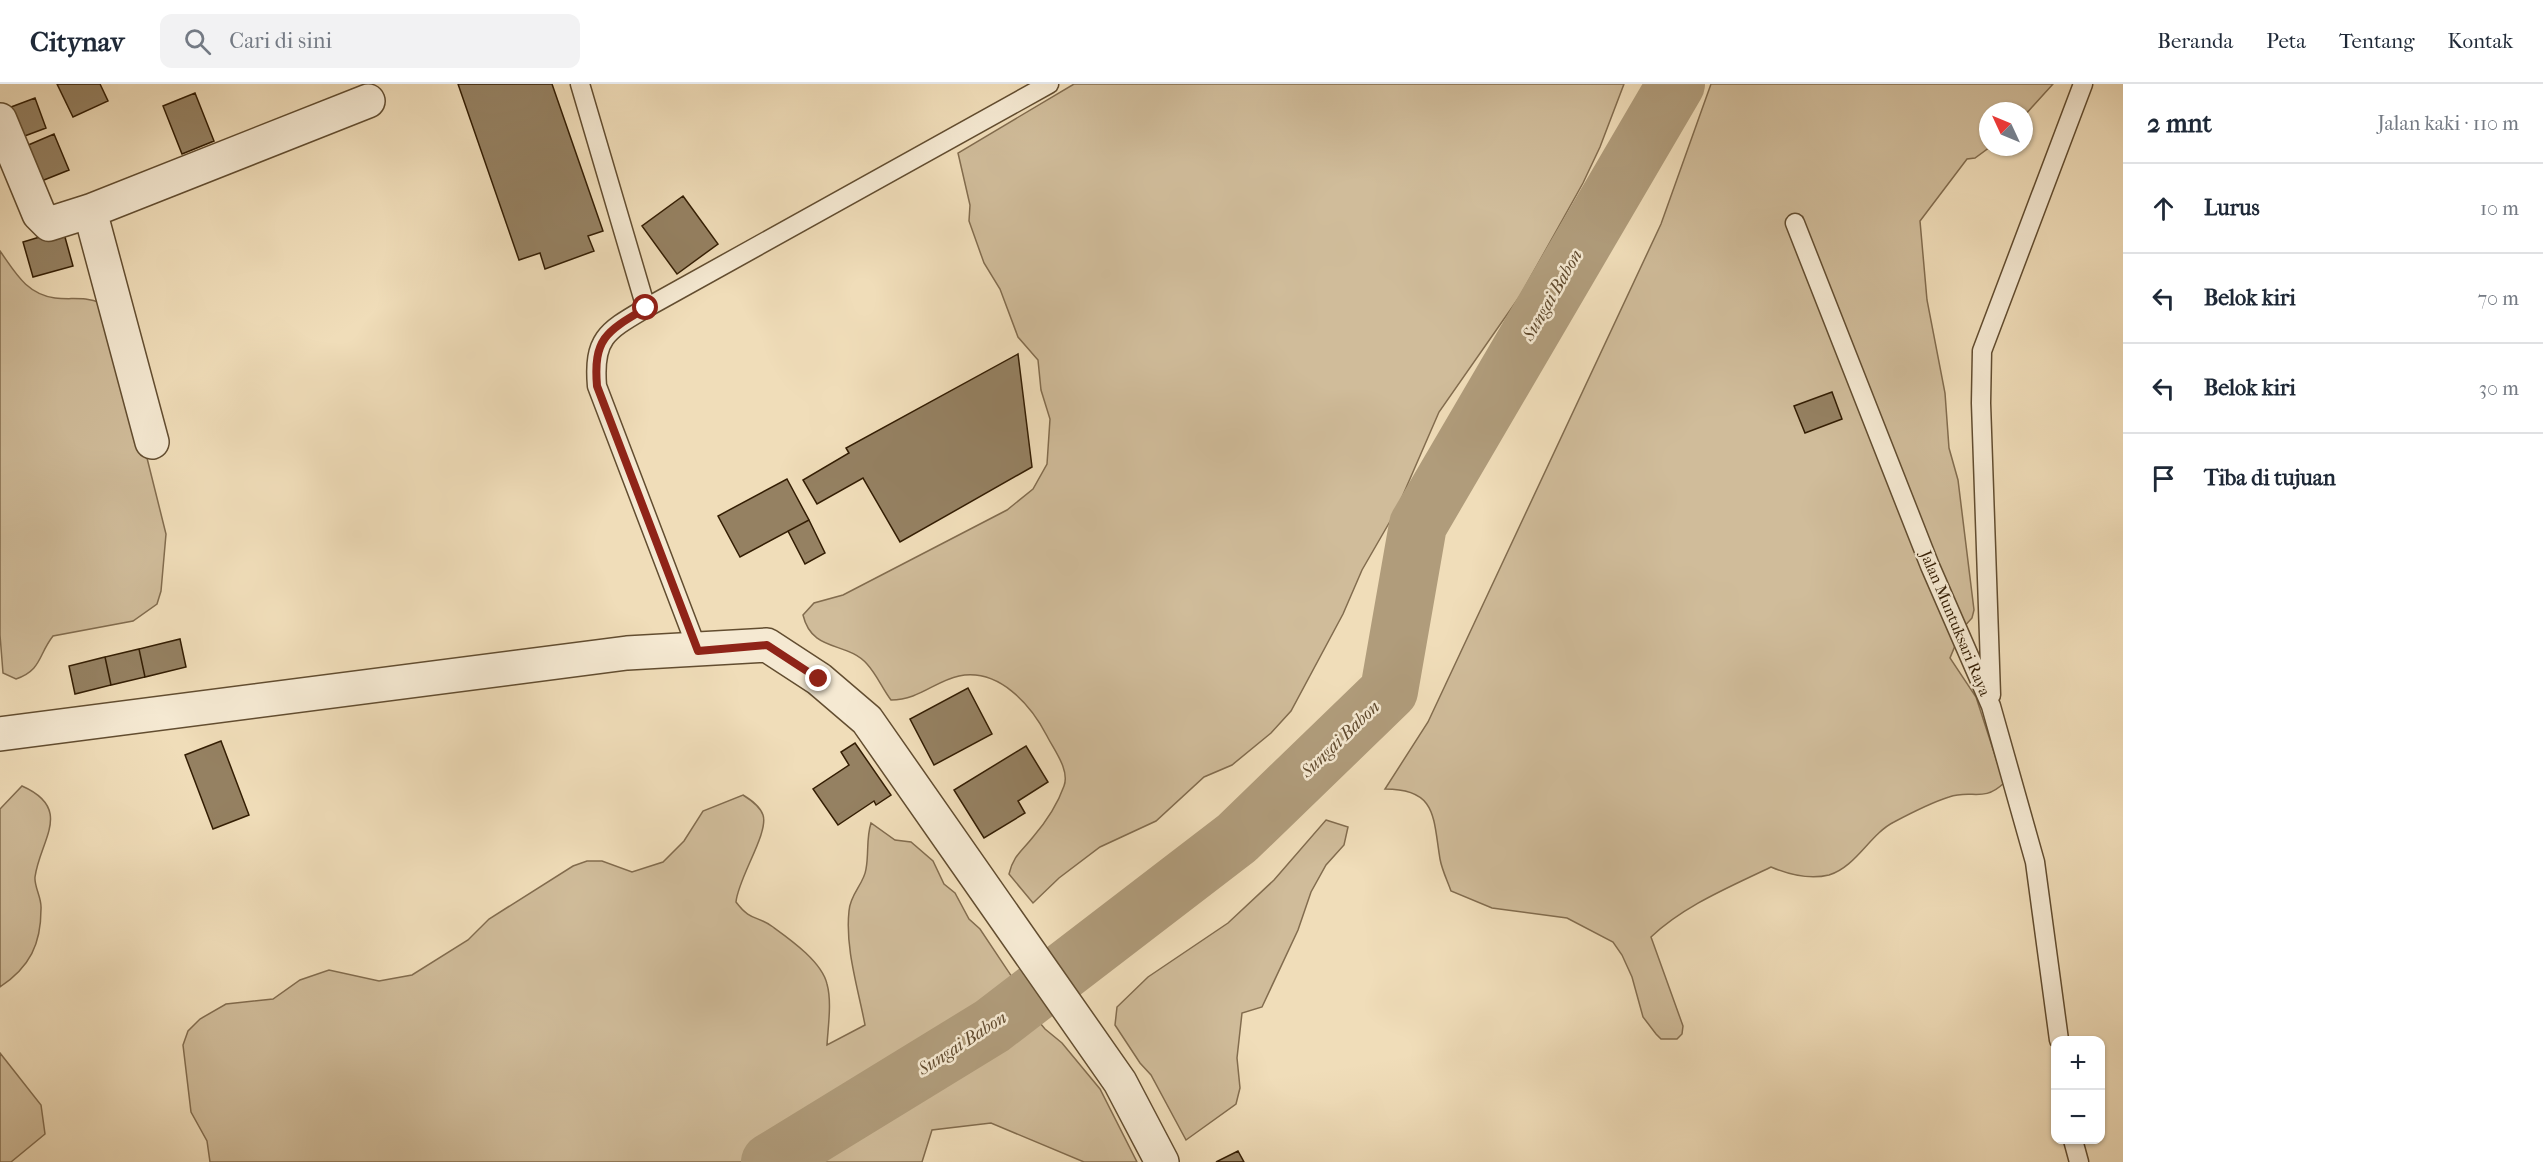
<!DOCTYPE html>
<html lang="id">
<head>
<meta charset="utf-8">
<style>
	body { margin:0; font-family:"IM FELL French Canon",serif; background:#f2f2f3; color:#1f2937 }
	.controls { position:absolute; right:18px; bottom:18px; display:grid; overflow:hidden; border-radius:12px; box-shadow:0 2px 4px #0004 }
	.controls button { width:54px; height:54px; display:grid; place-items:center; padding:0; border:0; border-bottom:2px solid #e0e1e3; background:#fff; color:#1f2937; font:30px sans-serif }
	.compass { position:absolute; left:1979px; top:18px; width:54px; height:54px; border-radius:50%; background:#fff; box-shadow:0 2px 4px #0004; rotate:314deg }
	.stop { position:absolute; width:18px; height:18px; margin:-14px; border:4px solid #8f2418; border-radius:50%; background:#fff }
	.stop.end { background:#8f2418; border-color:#fff; box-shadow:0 2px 6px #0008 }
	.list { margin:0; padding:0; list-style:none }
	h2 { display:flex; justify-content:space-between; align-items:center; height:78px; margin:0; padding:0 24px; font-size:26px }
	h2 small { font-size:20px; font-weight:400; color:#747a83 }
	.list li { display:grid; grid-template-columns:39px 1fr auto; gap:18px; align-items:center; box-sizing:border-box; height:90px; padding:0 24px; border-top:2px solid #e0e1e3 }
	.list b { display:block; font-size:22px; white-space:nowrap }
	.list em { font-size:20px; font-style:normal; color:#747a83 }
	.icon { flex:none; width:33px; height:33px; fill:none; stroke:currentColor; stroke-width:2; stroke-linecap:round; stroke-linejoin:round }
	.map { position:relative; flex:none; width:2123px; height:1078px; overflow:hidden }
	header { display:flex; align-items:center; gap:36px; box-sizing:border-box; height:84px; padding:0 30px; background:#fff; border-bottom:2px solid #e0e1e3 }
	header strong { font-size:28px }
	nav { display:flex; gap:33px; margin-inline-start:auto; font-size:21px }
	.search { width:420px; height:54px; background:#f2f2f3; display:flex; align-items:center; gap:15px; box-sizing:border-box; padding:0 21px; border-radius:12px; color:#747a83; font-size:22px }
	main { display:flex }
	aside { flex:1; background:#fff }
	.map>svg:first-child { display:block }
</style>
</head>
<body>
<header>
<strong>Citynav</strong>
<div class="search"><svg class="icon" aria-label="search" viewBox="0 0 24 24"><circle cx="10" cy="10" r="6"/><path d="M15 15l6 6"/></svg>Cari di sini</div>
<nav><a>Beranda</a><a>Peta</a><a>Tentang</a><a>Kontak</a></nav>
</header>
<main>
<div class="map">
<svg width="2123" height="1078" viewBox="0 0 2123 1078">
	<rect width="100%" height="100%" fill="#f0ddb9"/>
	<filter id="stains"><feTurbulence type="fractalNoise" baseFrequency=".00333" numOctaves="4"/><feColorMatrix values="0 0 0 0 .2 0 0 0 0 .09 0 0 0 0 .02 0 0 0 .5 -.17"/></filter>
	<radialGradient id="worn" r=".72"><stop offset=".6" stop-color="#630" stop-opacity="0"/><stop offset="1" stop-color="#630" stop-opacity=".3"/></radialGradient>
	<path fill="#d0bc9a" stroke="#826c4e" stroke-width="1.5" d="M1074,0H1624L1600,63L1583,99L1520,212L1439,328L1396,427L1362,486L1343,530L1291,627L1271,649L1232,681L1204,693L1156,737L1100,763L1059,794L1033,819L1009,790C1013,772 1022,767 1033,753C1045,739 1058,719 1064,702C1070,686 1054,666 1047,652C1031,621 999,584 959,592C935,597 919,616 891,616C882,604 877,591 867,580C847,557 812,569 803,531L814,519L843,511L1007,426L1033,405L1047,380L1050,335L1041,306L1038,276L1018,253L1000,205L984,179L969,137L970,121L958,69Z
		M1711,0H2053L2024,32V27H1988V63H1990L1975,74L1967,75L1920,137L1927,216L1945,309L1949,364L1958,396L1974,526L1972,534L1962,545L1950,574L1976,613L2004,699C1983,719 1972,705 1949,713C1930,719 1911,729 1894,738C1870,750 1856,783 1829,791C1809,796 1790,791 1771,783C1730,803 1685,821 1651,853L1683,942L1682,950L1677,955H1661L1656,950L1643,933L1632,893L1622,871L1613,858L1567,834L1492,824L1451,807C1447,796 1442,786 1440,775C1433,733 1437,705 1385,705L1428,638L1661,140Z
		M0,167C15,188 26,210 55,214C71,216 84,212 101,219L144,362L166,450L161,507L157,520L133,537L53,552C38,571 42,586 16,595L3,589L0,551Z
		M22,702C74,725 40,756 35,793C34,803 42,814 41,825C41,860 30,883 0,903V725Z
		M743,711C751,716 760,722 763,731C769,749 738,794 736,818C751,838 757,831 773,843C791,856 822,878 827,900C832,918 828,943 827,961L865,941C858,904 845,864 849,827C850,810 864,800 866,785C869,769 866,755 871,739L895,756L911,758L933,777L944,800L955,809L969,835L980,845L1020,905L1030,927L1045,945L1062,959L1100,1005L1137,1078H1084L991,1039L932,1046L922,1078H210L207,1057L191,1028L183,961L188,947L200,935L226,920L273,915L300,896L329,886L379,897L412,891L468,856L489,835L573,782L587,777H602L632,788L663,778L684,757L703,727Z
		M1326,736L1348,743L1344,761L1326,781L1311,808L1298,846L1262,923L1242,929L1237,974L1240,1004L1236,1020L1186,1056L1151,991L1140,979L1115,941L1117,923L1148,893L1228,839L1274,796Z
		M0,969L41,1021L45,1050L11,1078H0Z"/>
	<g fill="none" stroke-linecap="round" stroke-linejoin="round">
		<path stroke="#b09c7b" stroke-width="58" d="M770,1078L992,942L1237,754L1389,607L1418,441L1676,0"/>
	</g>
	<path fill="#958162" stroke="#331d03" stroke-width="1.5" d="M57,0H100L108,17L73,33Z
		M458,0H552L603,147L588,152L594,167L545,185L540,169L519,176Z
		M195,9L214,57L182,70L163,22Z
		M35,14L46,44L14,56L3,26Z
		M54,50L69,86L34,100L19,65Z
		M683,112L718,160L677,190L642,142Z
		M63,146L73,182L33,193L23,158Z
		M1018,270L1032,383L900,458L863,394L817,420L803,396L849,369L846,364Z
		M1832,308L1842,335L1805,349L1794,322Z
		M787,395L809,436L740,473L718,432Z
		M809,436L825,469L805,480L788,447Z
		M180,555L186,583L145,593L139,565Z
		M139,565L145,593L111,601L105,573Z
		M105,573L111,601L75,610L69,582Z
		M968,604L992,650L934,681L910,635Z
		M221,657L249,731L213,745L185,671Z
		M855,659L891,711L876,721L874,717L838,741L813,705L849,681L841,668Z
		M1026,662L1048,698L1018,717L1025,729L984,754L954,706Z
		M1238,1067L1244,1078H1216Z"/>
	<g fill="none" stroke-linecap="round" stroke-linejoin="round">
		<defs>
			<path id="lane" d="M580,0L646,224
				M1795,139L1930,482L1991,622L2035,778L2059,956
				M698,567L597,302C593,254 607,247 646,224L1049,0
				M1991,611L1981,319L1982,267L2083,0
				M2073,1056L2079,1078"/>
			<path id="street" d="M0,36L39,130L49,140L90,127L368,17
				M90,127L152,358
				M0,650L627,569L767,561L819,595L867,636L1120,998L1162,1078"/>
		</defs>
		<use href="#lane" stroke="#624d30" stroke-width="21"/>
		<use href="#street" stroke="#624d30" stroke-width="36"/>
		<use href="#lane" stroke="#f5e9d2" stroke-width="18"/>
		<use href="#street" stroke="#f5e9d2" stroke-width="33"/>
	</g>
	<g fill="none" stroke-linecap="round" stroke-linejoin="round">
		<path stroke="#8f2418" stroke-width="8" d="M646,224C607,247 593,254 597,302L698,567L767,561L819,595"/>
	</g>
	<g text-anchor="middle" stroke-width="5" stroke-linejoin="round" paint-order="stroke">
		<g font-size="16" fill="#331d03" stroke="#f5e9d2">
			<text transform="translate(1956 539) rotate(67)" y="6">Jalan Muntuksari Raya</text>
		</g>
		<g font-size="18" font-style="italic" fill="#5f492d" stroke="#f5e9d2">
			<text transform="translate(1552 211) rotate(-60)" y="6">Sungai Babon</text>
			<text transform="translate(1340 655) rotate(-44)" y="6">Sungai Babon</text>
			<text transform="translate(962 959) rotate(-33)" y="6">Sungai Babon</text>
		</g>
	</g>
	<rect width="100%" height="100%" filter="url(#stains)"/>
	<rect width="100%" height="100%" fill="url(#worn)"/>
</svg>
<div class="controls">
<button>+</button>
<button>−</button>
</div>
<svg class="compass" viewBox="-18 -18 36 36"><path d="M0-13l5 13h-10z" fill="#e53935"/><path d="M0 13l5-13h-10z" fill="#747a83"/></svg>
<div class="stop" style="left:646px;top:224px"></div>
<div class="stop end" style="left:819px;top:595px"></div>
</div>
<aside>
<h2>2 mnt<small>Jalan kaki · 110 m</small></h2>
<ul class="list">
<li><svg class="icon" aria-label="ahead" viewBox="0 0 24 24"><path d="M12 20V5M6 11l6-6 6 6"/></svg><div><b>Lurus</b></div><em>10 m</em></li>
<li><svg class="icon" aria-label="left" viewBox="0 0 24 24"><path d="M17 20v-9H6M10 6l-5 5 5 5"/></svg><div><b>Belok kiri</b></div><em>70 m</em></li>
<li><svg class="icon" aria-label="left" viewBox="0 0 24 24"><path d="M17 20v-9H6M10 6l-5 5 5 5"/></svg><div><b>Belok kiri</b></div><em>30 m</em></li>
<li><svg class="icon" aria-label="arrive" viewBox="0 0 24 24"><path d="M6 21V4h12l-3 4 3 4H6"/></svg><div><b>Tiba di tujuan</b></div></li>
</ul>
</aside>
</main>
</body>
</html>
